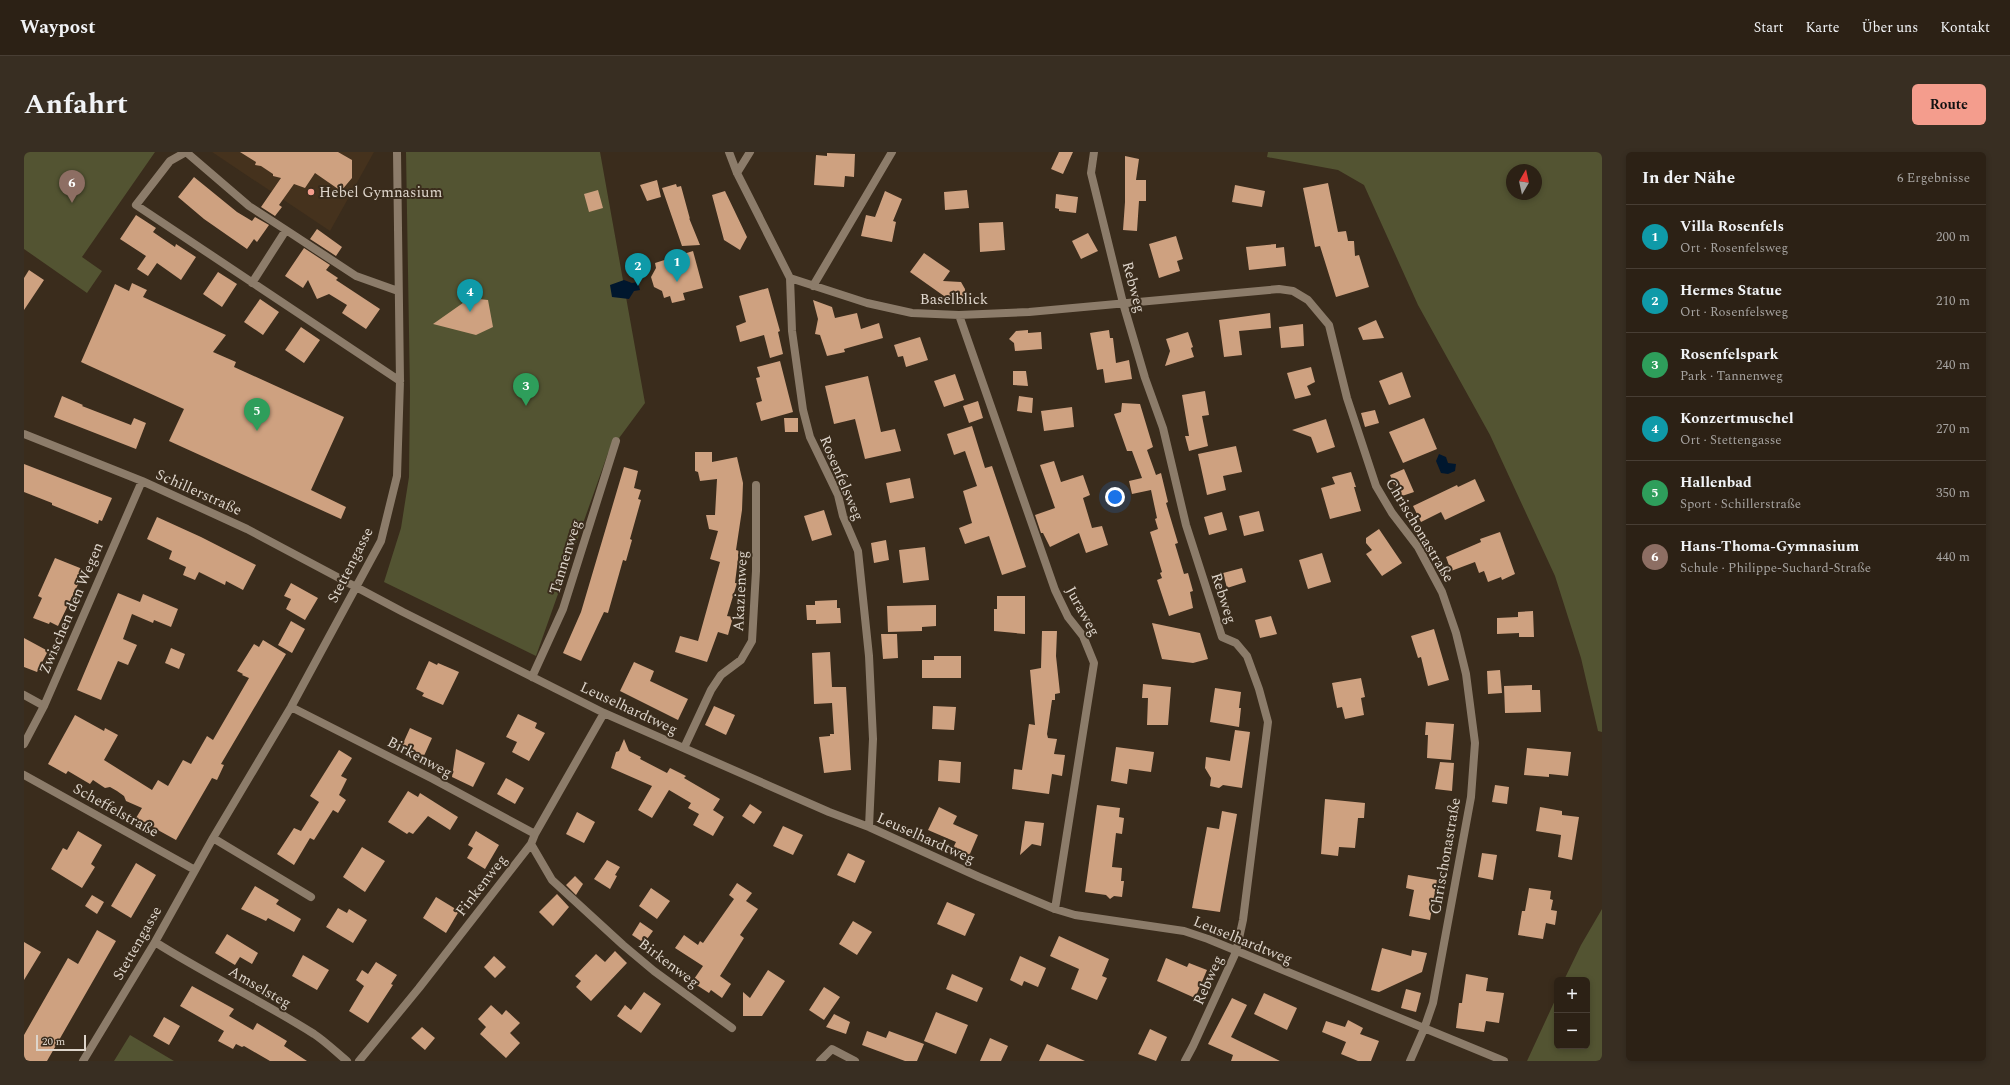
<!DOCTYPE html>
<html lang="de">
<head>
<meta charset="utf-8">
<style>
	body { margin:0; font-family:Spectral,serif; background:#382e22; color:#f1f3f6 }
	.controls { position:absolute; right:12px; bottom:12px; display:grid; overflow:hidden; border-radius:6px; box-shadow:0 2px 6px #0003 }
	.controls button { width:36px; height:36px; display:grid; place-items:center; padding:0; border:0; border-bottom:1px solid #483e34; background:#2c2115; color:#f1f3f6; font:20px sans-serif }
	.compass { position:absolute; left:1482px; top:12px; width:36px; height:36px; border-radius:50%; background:#2c2115; box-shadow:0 2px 6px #0003; rotate:9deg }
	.scale { position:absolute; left:12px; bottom:10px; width:50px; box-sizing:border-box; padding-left:4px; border:2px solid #ded5cb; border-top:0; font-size:11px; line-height:14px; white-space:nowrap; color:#ded5cb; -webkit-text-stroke:3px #3a2c1c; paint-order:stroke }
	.you { position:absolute; left:1091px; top:345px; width:14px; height:14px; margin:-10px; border:3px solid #fff; border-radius:50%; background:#1a73e8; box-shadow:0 0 0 6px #1a73e833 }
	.badge { display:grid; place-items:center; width:26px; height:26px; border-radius:50%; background:#f49d8d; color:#fff; font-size:13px; font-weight:700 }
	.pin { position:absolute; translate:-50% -33px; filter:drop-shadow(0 1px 2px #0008) }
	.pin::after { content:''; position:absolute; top:21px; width:14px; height:12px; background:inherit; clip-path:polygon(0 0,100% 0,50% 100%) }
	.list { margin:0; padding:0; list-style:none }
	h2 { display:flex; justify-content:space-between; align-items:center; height:52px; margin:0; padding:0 16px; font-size:17px }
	h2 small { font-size:13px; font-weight:400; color:#a6a3a0 }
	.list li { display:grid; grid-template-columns:26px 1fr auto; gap:12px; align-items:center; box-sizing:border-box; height:64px; padding:0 16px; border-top:1px solid #483e34 }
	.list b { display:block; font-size:15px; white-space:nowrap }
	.list p { margin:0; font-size:13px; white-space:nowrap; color:#a6a3a0 }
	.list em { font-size:13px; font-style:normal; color:#a6a3a0 }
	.map { position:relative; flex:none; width:1578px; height:909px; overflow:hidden; border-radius:6px }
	header { display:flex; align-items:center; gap:24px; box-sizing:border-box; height:56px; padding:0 20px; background:#2c2115; border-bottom:1px solid #483e34 }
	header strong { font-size:19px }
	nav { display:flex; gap:22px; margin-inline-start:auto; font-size:14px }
	.intro { display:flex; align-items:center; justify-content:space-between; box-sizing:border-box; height:96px; padding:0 24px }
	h1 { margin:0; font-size:28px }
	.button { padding:10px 18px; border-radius:6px; background:#f49d8d; color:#111; font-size:14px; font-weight:700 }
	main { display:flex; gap:24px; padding:0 24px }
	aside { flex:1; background:#2c2115; border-radius:6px; box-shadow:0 2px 6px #0003 }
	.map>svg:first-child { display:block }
</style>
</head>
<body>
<header>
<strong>Waypost</strong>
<nav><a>Start</a><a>Karte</a><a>Über uns</a><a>Kontakt</a></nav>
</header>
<div class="intro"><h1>Anfahrt</h1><a class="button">Route</a></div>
<main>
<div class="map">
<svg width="1578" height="909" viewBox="0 0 1578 909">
	<rect width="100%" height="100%" fill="#3a2c1c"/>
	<path fill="#45321d" d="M188,0H350L306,79Z"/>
	<path fill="#535432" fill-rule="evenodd" d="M0,0H131L58,105L78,119L63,141L0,97Z
		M382,0H576L621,251L584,301L512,504L360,430L377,376L385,325L386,239Z
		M1244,0H1578V580L1574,579L1557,506L1531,424L1466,283L1394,153L1340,33L1314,18L1243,5ZM1488,18H1512V42H1488Z
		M1578,757V909H1503L1533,844V894H1563V828H1540L1557,793Z
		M106,883L150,909H90Z"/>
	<path fill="#00172e" d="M600,128L608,131L614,130L616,138L610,139L605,147L588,145L586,133Z
		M1415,302L1422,305L1424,311L1432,312L1431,319L1424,322L1417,321L1412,309Z"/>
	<path fill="#cea180" d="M216,0H314L328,8V26L317,39L291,21L281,36L270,32L255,53L258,55L251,64L237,55L257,26L249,24V22L237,14L231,13L232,10Z
		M1035,0H1049L1039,22L1027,17Z
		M803,1L831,2L830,25L821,24L820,35L790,33L792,3L803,4Z
		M1101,4L1115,7L1112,28H1122V49H1115L1113,79L1099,78L1101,50Z
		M170,25L213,60L228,69L231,65L245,73L233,90L230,87L223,97L180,67L154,45Z
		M633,28L637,45L623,49L616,33Z
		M1304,31L1314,80L1322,79L1324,89H1330L1331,104L1335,103L1345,135L1312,145L1296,94L1291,95L1279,36Z
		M652,32L653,35L657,34L666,67L665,66L676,93L658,94L638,36Z
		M1211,33L1241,39L1238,55L1208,50Z
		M574,38L579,56L565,60L560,42Z
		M943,38L945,56L921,58L920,40Z
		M701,39L723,85L716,98L700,88L688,43Z
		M861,39L878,47L869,69L872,70L868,90L837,84L842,63L851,65Z
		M1032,42L1054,45L1052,61L1035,59V57L1031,56Z
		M112,63L132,76L129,80L151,95L152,92L172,105L157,128L133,111L124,124L113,117L122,104L96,87Z
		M979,70L981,98L956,100L955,71Z
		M293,77L318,95L312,104L286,87Z
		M1064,81L1074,99L1057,107L1048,89Z
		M1152,84L1159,107L1153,109L1156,119L1135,126L1125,92Z
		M1252,92V96L1260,95L1262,114L1225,118L1222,95Z
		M280,96L306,113L302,118L314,126L312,128L356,157L342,177L318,161L323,153L305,142L293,147L284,128L279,136L261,124Z
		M669,99L679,136L659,141L661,148L648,151L646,144L640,146L638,139L630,135L627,125L632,116L631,111Z
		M900,101L926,119L919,129L937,130L941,137L940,153L920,152V144L886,120Z
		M5,118L20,128L0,158V126Z
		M194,120L213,132L198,155L179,142Z
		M108,131L123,138L119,145L202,183L189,200L212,210L210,215L320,265L287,338L322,355L317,367L145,289L160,257L57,210L91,132L105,139Z
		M744,136L756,179L754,180L759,202L746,206L740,183L716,190L712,174L722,170L715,144Z
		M446,146L464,148L469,175L452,183L409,172Z
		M236,147L255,160L239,183L220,170Z
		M789,148L808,155L811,166L833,161L837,177L855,171L859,186L820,197L821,200L803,204L796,183L791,182L794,167Z
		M1246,161L1247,176L1215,179L1218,203L1200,205L1195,168Z
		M1352,168L1360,186L1339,188L1334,176Z
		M1279,172L1280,194L1257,196L1255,175Z
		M277,175L296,188L280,211L261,198Z
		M1004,178V181L1017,180L1018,197L991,199L990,191L985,187L992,179Z
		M1085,178L1086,186H1089L1092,211L1105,208L1108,227L1081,231L1079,217L1073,218L1066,181Z
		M1164,180L1169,195L1167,196L1170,205L1141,214L1146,199L1142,187Z
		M896,185L904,208L882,215L879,204L874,205L870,193Z
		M756,209L769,260L737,269L732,251L738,249L732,226L736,225L733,215Z
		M1287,215L1291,230L1283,234L1287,243L1271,247L1263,221Z
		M989,219H1002L1004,234L989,233Z
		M1378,220L1387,245L1365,253L1355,229Z
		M931,222L940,248L920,255L910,229Z
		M844,224L857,280L871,277L877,299L841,307L831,267L810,272L801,234Z
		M1181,239L1185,263L1178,264L1184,294L1165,299L1161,284H1165L1158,243Z
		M38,244L59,253L58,254L107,273L110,266L122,271L112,297L30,265Z
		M995,244L1009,246L1008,261L993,259Z
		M954,249L959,266L945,271L939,254Z
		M1098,251L1116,252L1129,295L1123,298L1132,323L1137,321L1144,350L1142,351L1154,391L1151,392L1160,422L1164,421L1169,439L1166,440L1169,456L1145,464L1133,428L1138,426L1136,421L1138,420L1126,380L1134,377L1131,367L1133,366L1127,338L1108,342L1105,329L1118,326L1108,299H1103L1090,262L1097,260Z
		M1048,255L1050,275L1020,279L1017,259Z
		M1351,258L1355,271L1341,275L1337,261Z
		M760,266H774V280H761Z
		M1400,266L1413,297L1379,311L1365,280Z
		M1302,267L1311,295L1293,301L1287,285L1268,278Z
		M948,274L961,316L968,314L1002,415L978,423L965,384L941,392L935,376L948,371L939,339L953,334L941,299L930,303L923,282Z
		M1212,294L1218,320L1199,324L1202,338L1183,343L1174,302Z
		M671,300H688V310L713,305L719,331L718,358L712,398L715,399L711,431H713L703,464L709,465L704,483L694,480L683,510L651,500L656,484L674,489L696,410L686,407L694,379L685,377L682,363H691L693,327L676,329L674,320L671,319Z
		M1030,309L1037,330L1059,323L1066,343L1059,346L1068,376L1078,374L1084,393L1062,401L1055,381L1026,395L1019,381H1017L1011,363L1031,356L1016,313Z
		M0,312L88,346L78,369L75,368L74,372L60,366L28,353V351L0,340Z
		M600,315L614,319L610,336L617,338L614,347L617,348L606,387L608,388L602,409L599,408L584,461L580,460L557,509L539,501L557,460Z
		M1380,317L1390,340L1375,345L1366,323Z
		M1327,320L1332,335H1330L1337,359L1306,367L1297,336L1311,332L1308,325Z
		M886,326L890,346L866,351L862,331Z
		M1451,327L1461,349L1421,368L1417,360L1397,370L1389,354L1433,333L1434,335Z
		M800,358L808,383L788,389L780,364Z
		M1235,359L1240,379L1220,384L1215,364Z
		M1198,360L1203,378L1185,383L1180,365Z
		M133,365L177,385L232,413L219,438L202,429L201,433L175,420L171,428L159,423L162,415L145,407L148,399L123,387Z
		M1355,377L1378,411L1358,424L1342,402L1348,398L1342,391V386Z
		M1476,380L1491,422L1478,428L1477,425L1464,430L1460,419L1455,421L1451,410L1427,419L1422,405L1457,390L1456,387Z
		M862,388L865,408L850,411L847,391Z
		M901,395L905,428L879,431L875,398Z
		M1298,401L1307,430L1284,437L1275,408Z
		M31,406L61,418L34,474L26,470L25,472L9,466L18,446L14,444Z
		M1218,416L1222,430L1203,436L1199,421Z
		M267,431L294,446L281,468L262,457L267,447L260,444Z
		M94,441L116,450L119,442L154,457L147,475L130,468L129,471L108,462L99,487L113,493L104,513L94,509L77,548L53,538Z
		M973,444H1001V482L970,479V457H973Z
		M813,448V456H816L817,471L792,472V468H783L782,453H791V449Z
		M912,453V474L898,475V479L864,480L863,454Z
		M1509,459L1510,485H1495V481L1473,482V466L1494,465V460Z
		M1247,464L1253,482L1236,486L1231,468Z
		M267,469L281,477L268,501L254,493Z
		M1128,471L1176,481L1184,507L1169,511L1138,507Z
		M1410,477L1425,528L1404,534L1397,505L1394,506L1387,484Z
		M1018,479H1033L1032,504L1036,541L1031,542V548H1028L1023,582L1024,586L1033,587L1030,602L1041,603L1038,624L1028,622L1025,642L988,637L990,617L998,618L1005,572L1011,573L1006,518L1017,516Z
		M857,482H873L874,506L859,507Z
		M0,486L24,499L13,520L0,515Z
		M239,488L262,502L197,612L200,613L193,628L188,626L152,688L112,666L118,656L102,649L100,644L93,639L86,635L81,636L69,628L66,632L44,619L42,622L24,612L51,563L80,579L81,576L94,583L80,608L128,638L134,628L144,634L159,608L167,612L183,584L189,588L225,526L218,523L219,522L213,519L230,492L235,495Z
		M147,496L161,502L155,517L141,511Z
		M806,500L808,535H822L827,618L800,621L795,585L806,584V582H810L808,551L790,552L788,501Z
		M910,504H937V526H898V508H910Z
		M405,509L413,513L414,511L435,520L419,553L398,544L400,541L392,537Z
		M610,510L630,519L626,529L664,547L654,568L596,539Z
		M1476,518L1478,541L1464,542L1463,519Z
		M1337,526L1341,545L1337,546L1340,563L1321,567L1318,555L1313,556L1308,531Z
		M1119,532L1147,535L1144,573H1123L1124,546H1118Z
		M1508,533V538H1516L1517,560L1481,561L1480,534Z
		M1191,536L1217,540L1215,556H1217L1215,575L1186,570Z
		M690,554L711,563L702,583L681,573Z
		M909,554L932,555L930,578L908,577Z
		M494,562L513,571L511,576L521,581L505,609L488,600L493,590L482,585Z
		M1402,570L1430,572L1427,608L1403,606L1404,583H1401Z
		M386,576L408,586L399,606L377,596Z
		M1211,578L1226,580L1218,636L1199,633L1195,636L1186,634L1187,626L1181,616L1182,605L1206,609Z
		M600,587L605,599L617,605L616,607L643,621L646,616L662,624L660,626L696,647L689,658L700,665L689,684L669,673L675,662L664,656L667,651L645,638L628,666L614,658L628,634L587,616L592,600L595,599Z
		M1092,595L1130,600L1127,620L1105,617L1103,632L1087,629Z
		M1503,596L1547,600L1544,624L1525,622V625L1500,623Z
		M432,597L461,611L449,635L428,625Z
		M315,598L328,606L317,624L323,627L315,643L322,648L314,661L309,658L290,688L286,686L270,713L253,702L270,676L277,679L295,650L286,644Z
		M915,608L937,610L936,631L914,629Z
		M1416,610L1430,611L1428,639L1411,637Z
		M482,626L500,636L491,652L473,642Z
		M1471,633L1485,635L1483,652L1468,650Z
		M384,639L394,645L396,641L434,665L426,678L404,664L389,682L385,680L383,682L364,670Z
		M1301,647L1341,651L1340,666H1334L1331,696L1315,695L1314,704L1297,702Z
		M726,652L738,660L730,672L718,664Z
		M1073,653L1096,656L1095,665L1100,666L1098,682L1092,681L1088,715L1098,716L1097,729H1100L1098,745L1090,744L1086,747L1082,743L1061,740Z
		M915,655L933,664L929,672L954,683L945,704L929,696L932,690L904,678Z
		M1516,655L1538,659V663L1555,665L1548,708L1534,705L1537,683L1512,679Z
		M1198,659L1213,662L1196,760L1168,756L1183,675L1195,677Z
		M553,660L571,670L560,691L542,682Z
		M1001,669L1020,671L1017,694L1008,692L996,703Z
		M759,674L779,683L769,703L749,694Z
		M54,679L78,693L67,712L71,715L58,736L27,717L39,696L43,698Z
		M452,679L475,693L461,717L443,706L449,696L444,693Z
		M338,695L361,709L341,740L319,725Z
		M824,701L841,709L831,731L813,723Z
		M1458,701L1473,703L1469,728L1454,725Z
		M583,708L596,715L591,723L593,724L586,737L570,727Z
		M112,711L132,723L107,766L87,754Z
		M1384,723L1413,728L1406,768L1385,764L1390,738L1382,736Z
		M551,724L559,732L552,743L542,733Z
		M713,731L728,741L722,749L734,757L716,783L720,786L696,824L707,832L698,846L687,838L685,841L668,830L679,814L651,796L660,783L674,793L676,789L679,791L710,747L705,743Z
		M231,734L255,748L252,752L277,767L270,780L244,766L242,769L217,757Z
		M627,736L646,749L633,767L615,754Z
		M1505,736L1527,739L1526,747L1529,748L1527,758L1533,759L1531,773L1522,771L1519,787L1494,783L1498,759H1501Z
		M533,742L545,755L529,774L515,760Z
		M68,743L80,750L73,762L61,754Z
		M412,745L435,759L422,781L399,766Z
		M923,750L951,762L941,784L913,772Z
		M314,756L323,761L325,757L343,768L329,791L302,775Z
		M829,769L848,780L833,803L815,792Z
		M616,770L629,779L620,791L608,783Z
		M73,778L92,789L23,909H0V883L44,806L54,812Z
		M203,782L234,801L228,812L216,805L211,813L191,801Z
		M1035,784L1085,807L1078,824L1083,826L1073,848L1047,837L1055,817L1026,804Z
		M0,790L17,800L0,828Z
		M1358,796L1387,804L1388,798L1403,801L1398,820L1355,840L1347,838Z
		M591,799L603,811L567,849L552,835L557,829L551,824L572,802L581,810Z
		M279,803L305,818L293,838L268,824Z
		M470,804L482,815L471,826L460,815Z
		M996,804L1022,816L1014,835L1000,829L998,834L986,828Z
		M1142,806L1163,815L1165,811L1183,818L1171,846L1133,829Z
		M352,810L373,823L367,832L369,833L344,871L325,859L340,834L332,828L338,818L344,822Z
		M744,818L761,829L738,864H719V840L726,846Z
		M928,822L959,836L953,850L922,837Z
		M1442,822L1464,826L1462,839L1480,841L1475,871L1462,869L1460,880L1432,876L1435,851H1438Z
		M168,834L210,857L205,864L229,878L233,871L263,889L260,894L283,909H246L220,894L218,895L212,892L209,897L194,889L200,879L156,854Z
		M800,835L816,845L800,868L785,858Z
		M1382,837L1397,841L1392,860L1377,856Z
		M620,840L637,852L617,881L593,864L601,853L607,858Z
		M1240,841L1273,856L1263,878L1230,862Z
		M1208,846L1223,853L1207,885L1256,909H1207L1209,903L1184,892Z
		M467,853L478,863L482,858L496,871L486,881L496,891L482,906L456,882L462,875L454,867Z
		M912,860L944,873L932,902L900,889Z
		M810,862L826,870L822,882L802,875Z
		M140,865L156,874L145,893L129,884Z
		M1324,868L1339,876L1336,882L1355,889L1347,909H1334L1317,902L1322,890L1298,880L1302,869L1321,875Z
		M398,875L411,886L401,898L387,886Z
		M1126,877L1143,885L1132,909L1114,902Z
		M843,879L862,886L865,879L900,892L893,909H881L838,893Z
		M966,886L984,894L977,909H956Z
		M1023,892L1061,909H1015Z"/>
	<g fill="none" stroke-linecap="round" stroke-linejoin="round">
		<path stroke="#8c7c6a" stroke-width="8" d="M705,0L713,21L766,126L768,179L779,258L786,285L814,343L819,364L834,399L845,504L849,587L845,675
			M1070,0L1067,21L1099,151L1121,226L1139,276L1162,373L1198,485L1212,491L1223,504L1235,537L1244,570L1219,768L1212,800L1169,894L1161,909
			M713,21L726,0
			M766,126L843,151L888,161L935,163L1005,160L1255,137L1269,139L1284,148L1305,173L1323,246L1352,334L1368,361L1394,395L1418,440L1432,481L1442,522L1451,591L1447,645L1409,851L1400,877L1386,909
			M228,131L262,78
			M789,134L868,0
			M374,139L332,124L262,78L225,54L162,0L146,9L112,53L376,229
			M935,163L1031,438L1044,465L1059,484L1070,511L1031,757
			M0,282L118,329L223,377L379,460L580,561L805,660L845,675L955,725L1031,757L1051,763L1160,779L1184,787L1480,909
			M508,525L539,457L592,289
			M0,543L20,554
			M267,555L409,627L511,682
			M0,592L20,554L118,329
			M660,596L687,538L697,523L717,508L728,489L732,419V333
			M0,623L171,718
			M189,686L287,745
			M507,692L528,728L599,793L630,819L708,876
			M131,790C183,823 238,849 290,882C302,890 312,900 323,909
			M59,909L131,790L189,686L267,555L357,389L373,324L376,229L373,0
			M335,909L395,836L507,692L511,682L580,561
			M796,909L808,897L831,909"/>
	</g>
	<circle fill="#f49d8d" stroke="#3a2c1c" stroke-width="1.5" cx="287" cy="40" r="4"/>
	<g text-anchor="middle" stroke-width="4" stroke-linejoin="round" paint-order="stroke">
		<g font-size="15" fill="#ded5cb" stroke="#3a2c1c" text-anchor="start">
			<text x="295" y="45">Hebel Gymnasium</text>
		</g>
		<g font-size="15" fill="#ded5cb" stroke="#3a2c1c">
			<text transform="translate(1110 135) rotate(75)" y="5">Rebweg</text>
			<text x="930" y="152">Baselblick</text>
			<text transform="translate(818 326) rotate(67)" y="5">Rosenfelsweg</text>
			<text transform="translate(175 340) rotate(24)" y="5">Schillerstraße</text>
			<text transform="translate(1396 378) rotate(59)" y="5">Chrischonastraße</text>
			<text transform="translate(541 405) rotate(-73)" y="5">Tannenweg</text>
			<text transform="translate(326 413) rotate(-63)" y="5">Stettengasse</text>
			<text transform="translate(716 439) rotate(-87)" y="5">Akazienweg</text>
			<text transform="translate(1200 446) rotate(72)" y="5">Rebweg</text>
			<text transform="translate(47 456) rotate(-67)" y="5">Zwischen den Wegen</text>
			<text transform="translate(1059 459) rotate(61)" y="5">Juraweg</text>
			<text transform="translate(605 556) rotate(25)" y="5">Leuselhardtweg</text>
			<text transform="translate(396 605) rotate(28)" y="5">Birkenweg</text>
			<text transform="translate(92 658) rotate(29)" y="5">Scheffelstraße</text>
			<text transform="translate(902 686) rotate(24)" y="5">Leuselhardtweg</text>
			<text transform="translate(1421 704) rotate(-80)" y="5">Chrischonastraße</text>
			<text transform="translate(457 733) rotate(-52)" y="5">Finkenweg</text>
			<text transform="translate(1219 788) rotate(22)" y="5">Leuselhardtweg</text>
			<text transform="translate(113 791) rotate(-60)" y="5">Stettengasse</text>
			<text transform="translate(645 811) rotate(37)" y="5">Birkenweg</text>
			<text transform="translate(1184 828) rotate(-66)" y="5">Rebweg</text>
			<text transform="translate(236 835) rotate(30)" y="5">Amselsteg</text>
		</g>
	</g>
</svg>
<div class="controls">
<button>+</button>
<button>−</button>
</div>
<svg class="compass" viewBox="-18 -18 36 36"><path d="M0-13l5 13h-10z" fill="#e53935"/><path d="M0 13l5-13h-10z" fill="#a6a3a0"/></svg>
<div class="scale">20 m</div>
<div class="you"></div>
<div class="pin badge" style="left:653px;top:130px;background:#0f9aa8">1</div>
<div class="pin badge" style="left:614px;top:134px;background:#0f9aa8">2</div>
<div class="pin badge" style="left:502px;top:254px;background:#2e9e5b">3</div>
<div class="pin badge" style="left:446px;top:160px;background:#0f9aa8">4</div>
<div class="pin badge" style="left:233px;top:279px;background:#2e9e5b">5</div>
<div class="pin badge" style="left:48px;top:51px;background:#8d6e63">6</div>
</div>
<aside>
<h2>In der Nähe<small>6 Ergebnisse</small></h2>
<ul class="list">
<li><span class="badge" style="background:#0f9aa8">1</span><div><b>Villa Rosenfels</b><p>Ort · Rosenfelsweg</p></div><em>200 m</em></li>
<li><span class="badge" style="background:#0f9aa8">2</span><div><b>Hermes Statue</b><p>Ort · Rosenfelsweg</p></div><em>210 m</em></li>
<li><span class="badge" style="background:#2e9e5b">3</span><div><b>Rosenfelspark</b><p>Park · Tannenweg</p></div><em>240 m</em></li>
<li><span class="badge" style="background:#0f9aa8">4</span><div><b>Konzertmuschel</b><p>Ort · Stettengasse</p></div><em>270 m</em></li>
<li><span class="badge" style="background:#2e9e5b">5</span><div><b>Hallenbad</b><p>Sport · Schillerstraße</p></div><em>350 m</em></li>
<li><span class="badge" style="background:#8d6e63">6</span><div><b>Hans-Thoma-Gymnasium</b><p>Schule · Philippe-Suchard-Straße</p></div><em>440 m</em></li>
</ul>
</aside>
</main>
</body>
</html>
